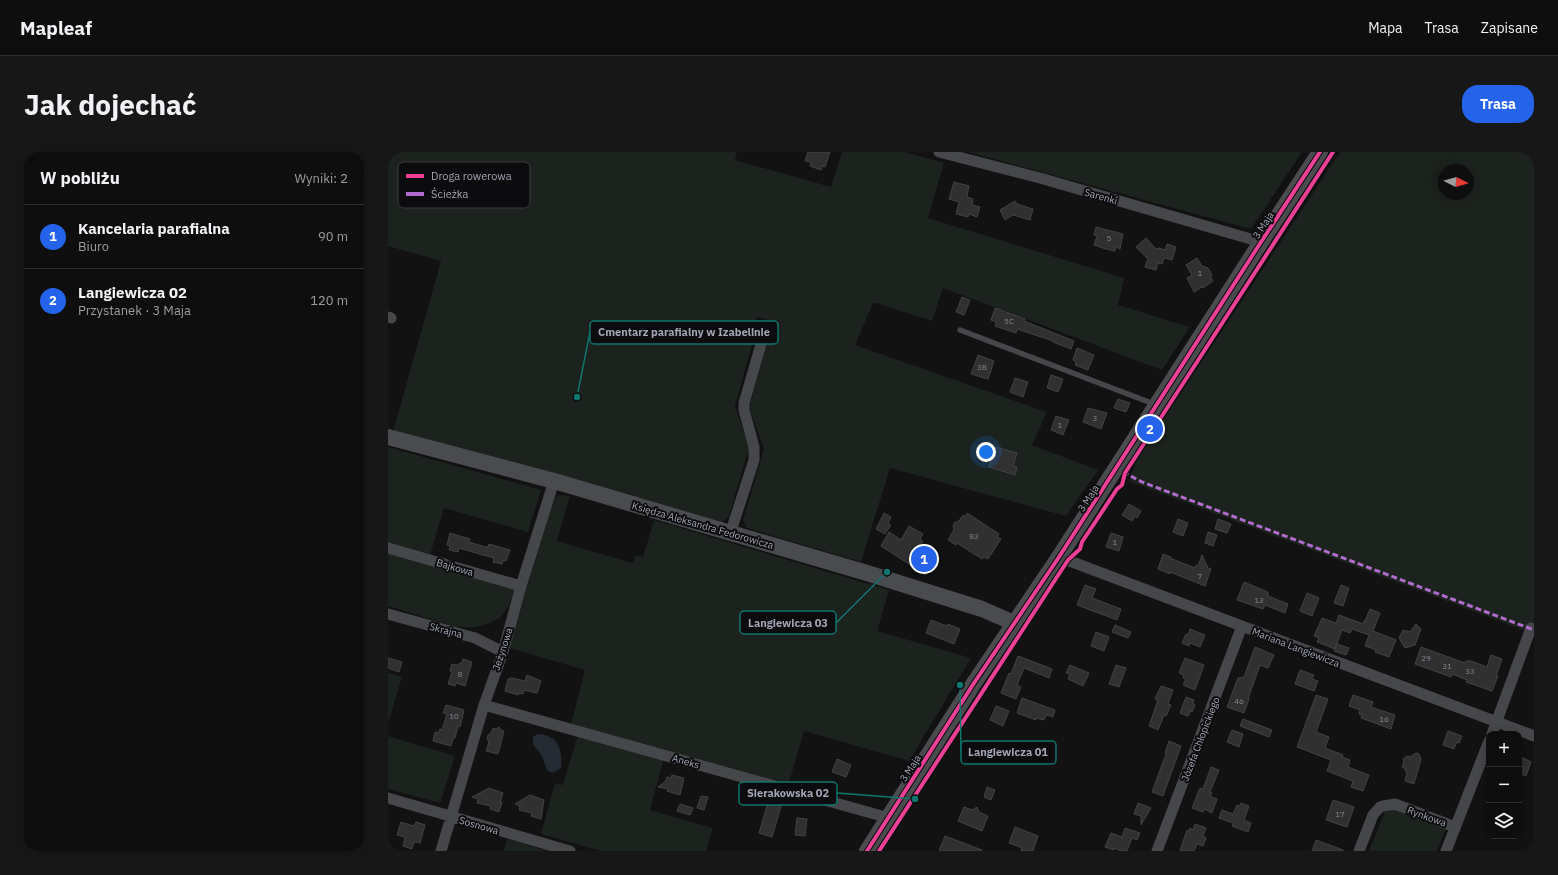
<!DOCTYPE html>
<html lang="pl">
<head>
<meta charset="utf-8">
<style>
	body { margin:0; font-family:"IBM Plex Sans",sans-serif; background:#171717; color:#f1f3f6 }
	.controls { position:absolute; right:12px; bottom:12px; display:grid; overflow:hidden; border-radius:8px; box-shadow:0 2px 10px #0003 }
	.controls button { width:36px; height:36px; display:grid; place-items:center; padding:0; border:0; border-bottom:1px solid #2e2e2e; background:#0e0e0e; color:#f1f3f6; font:20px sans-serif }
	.compass { position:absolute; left:1050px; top:12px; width:36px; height:36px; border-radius:50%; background:#0e0e0e; box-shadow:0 2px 10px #0003; rotate:95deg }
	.you { position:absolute; left:598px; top:300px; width:14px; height:14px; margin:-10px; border:3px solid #fff; border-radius:50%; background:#1a73e8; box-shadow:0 0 0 6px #1a73e833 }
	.badge { display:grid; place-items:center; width:26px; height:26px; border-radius:50%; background:#2563eb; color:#fff; font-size:13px; font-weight:700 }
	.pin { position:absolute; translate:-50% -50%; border:2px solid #fff; box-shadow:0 1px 4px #0006 }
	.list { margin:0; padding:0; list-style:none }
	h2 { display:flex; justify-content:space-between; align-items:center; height:52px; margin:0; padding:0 16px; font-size:17px }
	h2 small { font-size:13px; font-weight:400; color:#9b9c9e }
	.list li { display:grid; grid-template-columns:26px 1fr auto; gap:12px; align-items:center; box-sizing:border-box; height:64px; padding:0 16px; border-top:1px solid #2e2e2e }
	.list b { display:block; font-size:15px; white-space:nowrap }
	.list p { margin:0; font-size:13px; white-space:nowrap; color:#9b9c9e }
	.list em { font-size:13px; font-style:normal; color:#9b9c9e }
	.icon { flex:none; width:22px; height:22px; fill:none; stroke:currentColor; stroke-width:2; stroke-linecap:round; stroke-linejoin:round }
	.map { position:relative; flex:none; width:1146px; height:699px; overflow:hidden; border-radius:16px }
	header { display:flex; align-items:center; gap:24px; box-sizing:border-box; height:56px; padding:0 20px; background:#0e0e0e; border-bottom:1px solid #2e2e2e }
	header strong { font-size:19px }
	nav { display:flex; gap:22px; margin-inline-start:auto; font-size:14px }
	.intro { display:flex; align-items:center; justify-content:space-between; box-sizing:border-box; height:96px; padding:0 24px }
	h1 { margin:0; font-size:28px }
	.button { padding:10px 18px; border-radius:16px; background:#2563eb; color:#fff; font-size:14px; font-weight:700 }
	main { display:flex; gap:24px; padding:0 24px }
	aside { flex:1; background:#0e0e0e; border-radius:16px; box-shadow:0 2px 10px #0003 }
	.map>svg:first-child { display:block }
</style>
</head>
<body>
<header>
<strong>Mapleaf</strong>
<nav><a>Mapa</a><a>Trasa</a><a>Zapisane</a></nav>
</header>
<div class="intro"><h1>Jak dojechać</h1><a class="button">Trasa</a></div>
<main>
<aside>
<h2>W pobliżu<small>Wyniki: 2</small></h2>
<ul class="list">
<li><span class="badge">1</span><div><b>Kancelaria parafialna</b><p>Biuro</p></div><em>90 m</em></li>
<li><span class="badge">2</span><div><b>Langiewicza 02</b><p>Przystanek · 3 Maja</p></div><em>120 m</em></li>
</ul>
</aside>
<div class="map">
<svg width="1146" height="699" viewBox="0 0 1146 699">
	<rect width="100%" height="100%" fill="#121212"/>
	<path fill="#1c221d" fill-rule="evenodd" d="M0,0H349L347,8L443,35L454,0H517L556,11L540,66L736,126L730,153L802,175L774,218L555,136L544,169L488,151H485L467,193L659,260L644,293L710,318L678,364L502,316L473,410L359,376L355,368L376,297L361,255L386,169L369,165L364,182L366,186L347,254L361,295L341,364L334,371L5,280L53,109L0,94Z
		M580,0H914L863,77Z
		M952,0H1146V482L741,329L748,309ZM1056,18H1080V42H1056Z
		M0,295L153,338L140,380L56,356L42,403L0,391Z
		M171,343L182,344L169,389L245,411L248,403L255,405L266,368L501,438L489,479L583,506L521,609L416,579L400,634L183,572L197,518L121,496L164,348Z
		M0,400L127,437L121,453L113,465L102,471L89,475H68L0,454Z
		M0,521L14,525L0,571Z
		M190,582L276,606L262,658L325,676L318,699H213L153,682L167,631L175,633Z
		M0,584L67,604L52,651L0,637Z
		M1008,657L1058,676L1049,699H981L997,659Z
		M119,687L159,699H116Z"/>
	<path fill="#252b33" d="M149,582C171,583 175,598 173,616C157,628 159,613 153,603C151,599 147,595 145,592V585Z"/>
	<path fill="#303031" stroke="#404246" d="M420,0H442L437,15L434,14L433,18L422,14L423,10L417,9Z
		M566,30L581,34L579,45L585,47L584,53L592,55L589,65L581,62L580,65L568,62L571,50L561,47Z
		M627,49L629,52L645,57L642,68L625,63L617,68L612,58Z
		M708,75L735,82L732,97L728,95L727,99L718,97L706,93L709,84L706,83Z
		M758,86L768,97L771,96L777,98L779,92L788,95L784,108L776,106L774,112L770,111L768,118L757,115L760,107L748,95Z
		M809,106L814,114L820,116L824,123L822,124L825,129L815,136L814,135L806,140L799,126L804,123L798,113Z
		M574,145L582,148L576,163L568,160Z
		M607,156L637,167L636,169L686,189L683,197L665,190V189L629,177L628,181L607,174L608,170L603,168Z
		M689,196L706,203L700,218L687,213L688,210L685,208Z
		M590,203L606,209L600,227L583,222Z
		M663,223L675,227L670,240L659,236Z
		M627,226L640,230L635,245L622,240Z
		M730,247L742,251L738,260L726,256Z
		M700,256L719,261L713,277L695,270Z
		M668,264L681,268L675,283L663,278Z
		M607,295L629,301L625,314L629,315L627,323L601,315Z
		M741,352L753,359L749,366L747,364L744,369L734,363Z
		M496,361L503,365L500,371L503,373L497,382L488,377Z
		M579,361L611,382L609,385L613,387L600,407L596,405L594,407L569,391L568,393L560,388L566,378L565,374L566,371L571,369L575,363L577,365Z
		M790,367L800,371L795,384L785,380Z
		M830,367L843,372L839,381L827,377Z
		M521,374L535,382L532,387L535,389L531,396L548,406L538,423L493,394L501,380L513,388Z
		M820,380L829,383L825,394L817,391Z
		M62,381L82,387L81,390L97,395H100L101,392L122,398L118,409L115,408L114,412L105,410L106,406L95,403L71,396L70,400L61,398L62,394L59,393Z
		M723,381L735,385L731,399L718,395Z
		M775,402L783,405L782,406L807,416L808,413L810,414L814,403L820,416L823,417L817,434L782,420V422L770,417Z
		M856,430L880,440V444L900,452L897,461L877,453L875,457L849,448Z
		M697,433L708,437L704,446L733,457L729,468L689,453Z
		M953,433L961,436L955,454L946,451Z
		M919,441L931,446L924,464L912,459Z
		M982,457L992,461L985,479L1008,488L1001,505L987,500L988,498L977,494L981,483L964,477L962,481L954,478L947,497L929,490L931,486L926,484L934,466L948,471L951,463L975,472L976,469H977Z
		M543,468L559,474L560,472L572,477L566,492L538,481Z
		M1028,472L1033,477L1027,493L1017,496L1011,486L1015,478L1022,480Z
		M727,473L743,480L740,486L724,480Z
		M802,477L817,483L812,495L802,491L801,494L794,491L798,482L800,483Z
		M708,480L721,485L716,499L703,494Z
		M949,492L961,496L958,503L946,499Z
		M867,495L886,503L880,516L872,513L860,547H861L856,561L839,555L850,526L856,525Z
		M1033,495L1077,511L1078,509H1083L1099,515L1103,503L1114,507L1108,524H1110L1104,539L1078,530L1079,528L1064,522L1063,525L1027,512Z
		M630,504L664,517L661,526L636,516L629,533L633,535L628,547L613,541L621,521L623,522Z
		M0,506L14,510L11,520L0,516Z
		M797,506L816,513L807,538L795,533L798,527L795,526L796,523L791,521Z
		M75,507L84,510L77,534L68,531L67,534L60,532L64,520L62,519L64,512L69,513L74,510Z
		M682,513L701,521L695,534L680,527L682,522L678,521Z
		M728,513L738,516L731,535L721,532Z
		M912,518L926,523L924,527L930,529L926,539L907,532Z
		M139,523L153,529L149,541L136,538L135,542L131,541L130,543L117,539L120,527L124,526L137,529Z
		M773,534L785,538L780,552L783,553L778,564L776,563L770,578L761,574L770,548L767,547Z
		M928,543L940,547L928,580L941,585L937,596L955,603L954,605L962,608L960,615L981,623L975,639L963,635L965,629L939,619L943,608L909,595Z
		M965,543L985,550L983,555L1007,563L1003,577L973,566L974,563L971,562L972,558L961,554Z
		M798,545L806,548L805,552L807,553L804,560L802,559L800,564L792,561Z
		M634,546L667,558L665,565L658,563L656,568L648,566V568L629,561Z
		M58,553L76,558L72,575L70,574L67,586H65L63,594L45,589L47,580L51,581L52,577L54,578L59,562L55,561Z
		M608,554L621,559L615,574L602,568Z
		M855,567L884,578L881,585L852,574Z
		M111,575L113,578L116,579L110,602L98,599L101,590L99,587L100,583L103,581L105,576L108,577Z
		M844,578L855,582L851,595L839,590Z
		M1060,579L1074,584L1071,591L1069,590L1066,597L1055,593Z
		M781,589L793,594L775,644L764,640L778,602L777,601Z
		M1028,601L1031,602L1033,607L1026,632L1017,629L1019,620L1017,619L1018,617L1014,615L1016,610L1015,607L1019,604L1022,605Z
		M1131,604L1143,610L1138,624L1131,621Z
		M449,607L463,613L458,625L444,620Z
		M823,615L831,618L822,640L824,641L822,644L829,647L824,661L816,657L815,660L804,656L812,636L815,637Z
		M284,623L296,626L292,643L279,639L280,637L270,635L277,630L279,625L283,626Z
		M599,635L607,638L603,648L596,645Z
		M101,636L115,641L112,650H114L111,660L102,657L103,654L89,651L90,647L84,645Z
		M383,640L396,644L384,685L371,681Z
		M142,643L156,648L153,667L143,664L144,661L131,658L132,654L127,652Z
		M313,644L320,645L316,658L309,656Z
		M945,648L966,655L959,675L938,668Z
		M750,651L763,656L753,673V664L746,662Z
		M853,651L861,654L856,668L863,671L860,680L844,674L845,671L831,666L834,658L845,662L849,653L852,654Z
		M292,652L305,656L302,663L289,659Z
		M576,655L584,658L589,655L591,660L600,664L594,679L570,669Z
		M409,666L419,667L417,684L407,683Z
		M13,670L26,674L28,670L37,673L32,691L26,690L24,697L15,694L17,685L9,683Z
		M807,672L818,676L815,684L818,686L815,694L809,692L806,699H792L799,678L801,679L802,676L805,678Z
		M627,675L650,684L645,699H633L634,696L621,691Z
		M737,676L752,681L749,688L744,686L739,699H733L726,696V698L717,695L723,681L734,685Z
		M557,684L594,698V699H551Z
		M928,688L955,698V699H924Z"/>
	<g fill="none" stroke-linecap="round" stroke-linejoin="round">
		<path stroke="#46474b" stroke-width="5.5" d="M572,178L766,252"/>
		<path stroke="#46474b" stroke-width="11" d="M551,0L652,26L873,90
			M0,165L3,166
			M342,382L366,308V295L356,258V251L376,182
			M0,396L133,434
			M671,405L1146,584
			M0,462L87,486L115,500
			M96,553L501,666
			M1104,582L1143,476
			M0,646L182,699
			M53,699L96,553L115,500L133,434L166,329
			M769,699L854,474
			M971,699L985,663L992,655L995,654L1007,652L1067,675
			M1058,699L1101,589"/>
		<path stroke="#4a4b4f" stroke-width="16" d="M0,285L166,329L479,421L594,457L626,471
			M479,699L586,531L671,405L873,90L932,0"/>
		<path stroke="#b06ccc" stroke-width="3" stroke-dasharray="6 3" stroke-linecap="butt" d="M736,323L737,321L754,330L1146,478"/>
		<defs>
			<path id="cycleway" d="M479,699L586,531L671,405L873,90L932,0
				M491,699L680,408L692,397L694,390L729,337L734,333L737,321L945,0"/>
		</defs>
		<use href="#cycleway" stroke="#0c0c0e" stroke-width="6"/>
		<use href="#cycleway" stroke="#ea4096" stroke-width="4"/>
	</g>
	<g text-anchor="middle" stroke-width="4" stroke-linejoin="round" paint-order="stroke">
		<g font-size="8" fill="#868893">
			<text x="721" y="89">5</text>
			<text x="812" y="124">1</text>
			<text x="621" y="172">5C</text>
			<text x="594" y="218">3B</text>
			<text x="707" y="269">3</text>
			<text x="672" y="276">1</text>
			<text x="586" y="387">83</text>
			<text x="727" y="393">1</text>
			<text x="812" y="427">7</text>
			<text x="871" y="451">13</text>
			<text x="1038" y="509">29</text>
			<text x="1059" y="517">31</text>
			<text x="1082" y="522">33</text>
			<text x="72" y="525">8</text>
			<text x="851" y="552">46</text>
			<text x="66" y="567">10</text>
			<text x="996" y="570">16</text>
			<text x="952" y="665">17</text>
		</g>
		<g font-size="10" fill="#a2a6b4" stroke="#0c0c0e">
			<text transform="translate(713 44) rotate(16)" y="4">Sarenki</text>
			<text transform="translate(875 73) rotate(-57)" y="4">3 Maja</text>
			<text transform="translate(700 346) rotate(-57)" y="4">3 Maja</text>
			<text transform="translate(315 373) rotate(16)" y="4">Księdza Aleksandra Fedorowicza</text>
			<text transform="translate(67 415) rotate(16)" y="4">Bajkowa</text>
			<text transform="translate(58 478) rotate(15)" y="4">Skrajna</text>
			<text transform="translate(908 495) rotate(21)" y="4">Mariana Langiewicza</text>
			<text transform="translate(114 497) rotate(-72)" y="4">Jeżynowa</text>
			<text transform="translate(812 587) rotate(-69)" y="4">Józefa Chłopickiego</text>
			<text transform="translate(298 609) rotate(16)" y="4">Aneks</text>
			<text transform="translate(522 616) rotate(-57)" y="4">3 Maja</text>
			<text transform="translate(1039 664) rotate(20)" y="4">Rynkowa</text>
			<text transform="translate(91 673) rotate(16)" y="4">Sosnowa</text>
		</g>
	</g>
	<rect x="10" y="10" width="132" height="46" rx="6" fill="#0c0c0e" stroke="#393a40" stroke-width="1"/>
	<rect x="18" y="22" width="18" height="4" fill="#ea4096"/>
	<rect x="18" y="40" width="18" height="4" fill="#b06ccc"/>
	<g font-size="11" fill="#a2a6b4">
		<text x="43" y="28">Droga rowerowa</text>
		<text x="43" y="46">Ścieżka</text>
	</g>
	<path fill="none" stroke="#0f766e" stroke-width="1.5" d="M189 245L202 180M499 420L448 471M572 533L573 600M527 647L449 641"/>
	<g fill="#0f766e" stroke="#0c0c0e" stroke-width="1.5">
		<circle cx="189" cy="245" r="4"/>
		<circle cx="499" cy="420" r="4"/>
		<circle cx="572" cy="533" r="4"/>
		<circle cx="527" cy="647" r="4"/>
	</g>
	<g fill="#0c0c0e" stroke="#0f766e" stroke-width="1.5">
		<rect x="202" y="169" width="188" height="23" rx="4"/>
		<rect x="352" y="459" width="96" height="23" rx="4"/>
		<rect x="573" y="589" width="95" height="23" rx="4"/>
		<rect x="351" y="630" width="98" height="23" rx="4"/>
	</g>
	<g font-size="11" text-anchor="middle" font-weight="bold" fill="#a2a6b4">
		<text x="296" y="184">Cmentarz parafialny w Izabelinie</text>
		<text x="400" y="475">Langiewicza 03</text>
		<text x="620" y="604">Langiewicza 01</text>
		<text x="400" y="645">Sierakowska 02</text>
	</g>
</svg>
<div class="controls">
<button>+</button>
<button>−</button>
<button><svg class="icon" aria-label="layers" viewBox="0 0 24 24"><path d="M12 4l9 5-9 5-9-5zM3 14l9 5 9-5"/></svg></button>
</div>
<svg class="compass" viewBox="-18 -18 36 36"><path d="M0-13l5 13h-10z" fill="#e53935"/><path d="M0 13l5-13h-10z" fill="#9b9c9e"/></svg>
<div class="you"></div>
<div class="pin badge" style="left:536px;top:407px">1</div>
<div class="pin badge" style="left:762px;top:277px">2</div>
</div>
</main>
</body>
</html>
